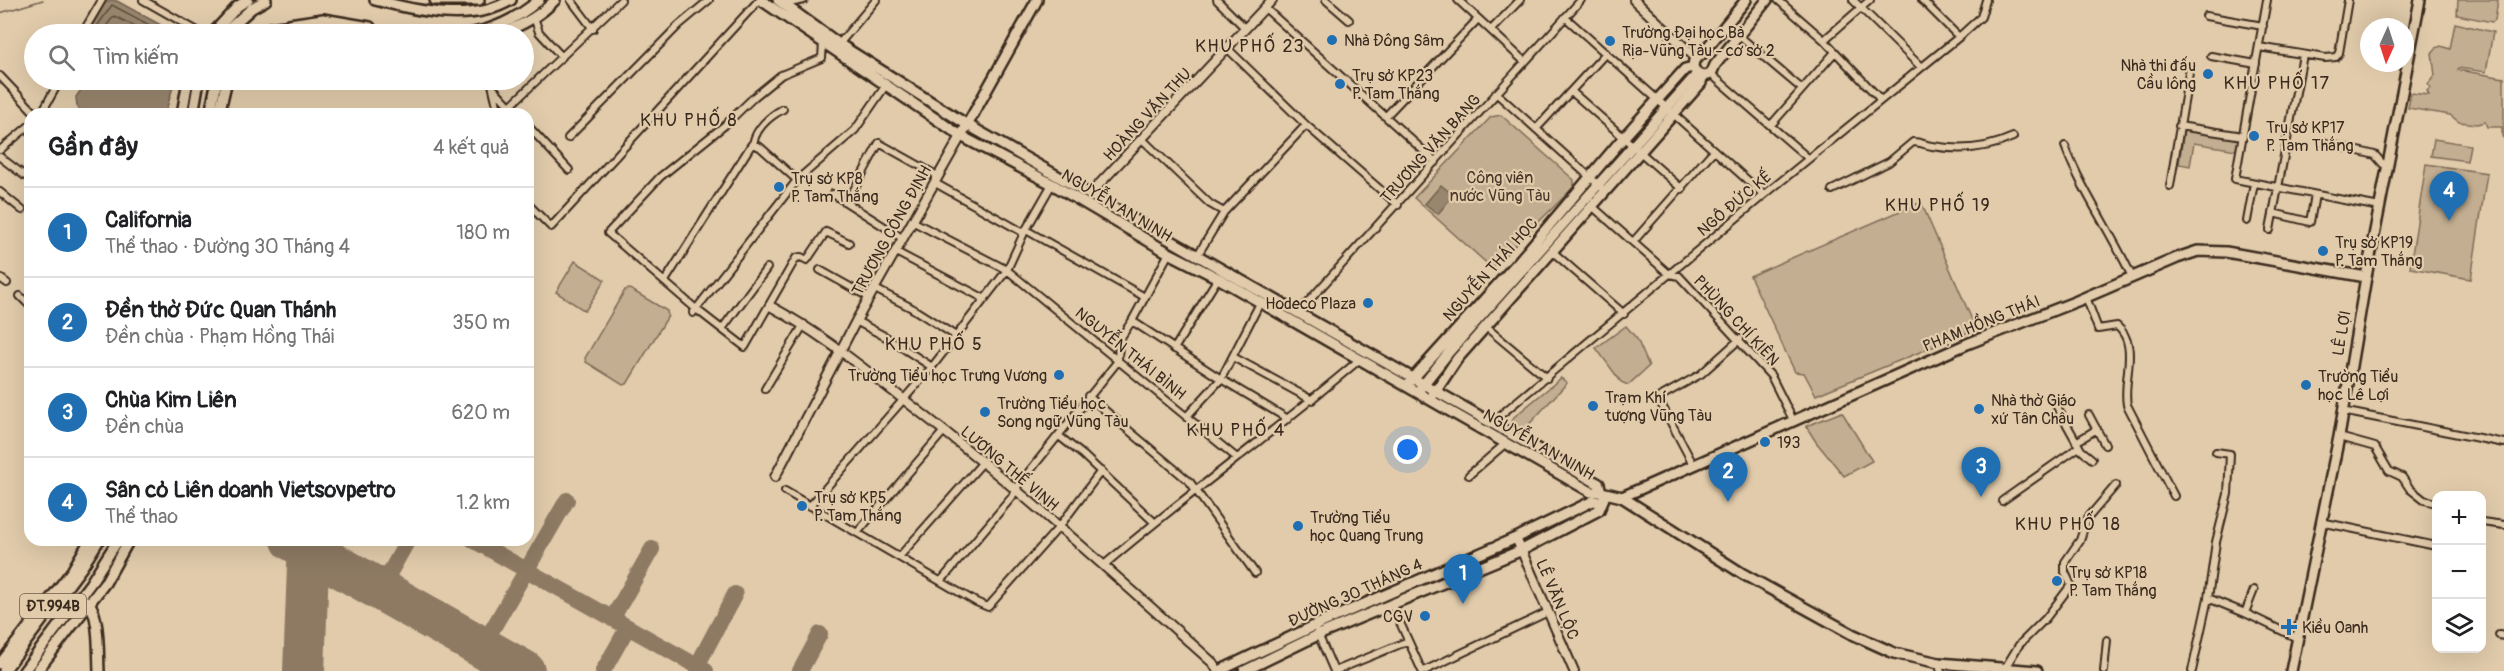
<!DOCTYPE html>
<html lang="vi">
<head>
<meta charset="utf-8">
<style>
	body { margin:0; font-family:Pangolin,sans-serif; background:#f6f6f6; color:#202124 }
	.controls { position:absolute; right:18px; bottom:18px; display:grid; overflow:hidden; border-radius:12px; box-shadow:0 6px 24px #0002 }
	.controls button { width:54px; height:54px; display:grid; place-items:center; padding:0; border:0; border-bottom:2px solid #e0e0e0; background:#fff; color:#202124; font:30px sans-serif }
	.compass { position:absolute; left:2360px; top:18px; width:54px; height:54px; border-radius:50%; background:#fff; box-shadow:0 6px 24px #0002; rotate:183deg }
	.you { position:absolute; left:1408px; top:450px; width:21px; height:21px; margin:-15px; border:4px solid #fff; border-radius:50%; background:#1a73e8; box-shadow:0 0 0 9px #1a73e833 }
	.badge { display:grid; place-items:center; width:39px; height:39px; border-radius:50%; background:#1f6fb2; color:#fff; font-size:20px; font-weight:700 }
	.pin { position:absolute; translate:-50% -50px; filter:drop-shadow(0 2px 3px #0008) }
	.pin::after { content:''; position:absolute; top:32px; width:21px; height:18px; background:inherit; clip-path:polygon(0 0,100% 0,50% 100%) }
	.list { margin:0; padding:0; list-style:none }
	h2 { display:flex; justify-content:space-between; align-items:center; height:78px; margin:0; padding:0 24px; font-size:26px }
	h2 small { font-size:20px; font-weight:400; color:#757577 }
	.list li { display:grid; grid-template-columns:39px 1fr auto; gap:18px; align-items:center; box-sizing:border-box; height:90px; padding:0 24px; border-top:2px solid #e0e0e0 }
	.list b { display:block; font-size:22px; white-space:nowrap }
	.list p { margin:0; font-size:20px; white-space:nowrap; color:#757577 }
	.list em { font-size:20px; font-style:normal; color:#757577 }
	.icon { flex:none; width:33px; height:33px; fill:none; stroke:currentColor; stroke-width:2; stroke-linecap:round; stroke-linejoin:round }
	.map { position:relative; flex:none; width:2504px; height:671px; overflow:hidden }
	.search { position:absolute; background:#fff; box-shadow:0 6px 24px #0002; left:24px; top:24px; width:510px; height:66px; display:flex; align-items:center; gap:15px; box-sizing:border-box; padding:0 21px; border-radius:33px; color:#757577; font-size:22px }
	.panel { position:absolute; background:#fff; box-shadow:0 6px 24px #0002; left:24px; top:108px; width:510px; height:438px; border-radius:18px }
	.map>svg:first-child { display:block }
</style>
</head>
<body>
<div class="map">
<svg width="2504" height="671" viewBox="0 0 2504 671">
	<rect width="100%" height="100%" fill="#e1cbab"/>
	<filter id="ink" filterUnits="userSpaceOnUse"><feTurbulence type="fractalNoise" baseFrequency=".0167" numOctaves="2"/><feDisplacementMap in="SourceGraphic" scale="12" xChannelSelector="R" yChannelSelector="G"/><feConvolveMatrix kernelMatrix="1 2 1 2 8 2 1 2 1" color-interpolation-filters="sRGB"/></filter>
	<g filter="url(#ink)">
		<path fill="#c3ae91" stroke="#7f6c58" stroke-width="1.5" d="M2458,0H2498L2495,20L2492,22L2457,15Z
			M2455,23L2493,32L2486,72L2459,68L2458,70L2504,78V139L2502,136V127H2487L2485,122L2477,124L2459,122L2450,115L2408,108L2411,93L2429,95L2427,91L2430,88L2428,84L2435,75L2432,53L2436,48L2441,46L2450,49Z
			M1501,115L1574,180V187L1492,268L1414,198L1491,117Z
			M2184,130L2239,138L2236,150L2194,143L2190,166L2179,164Z
			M2434,139L2470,145L2467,161L2431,156Z
			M2426,164L2487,173L2471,279L2410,268Z
			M1921,202L1976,329L1816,395L1804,373L1795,372L1750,276Z
			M575,261L605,280L585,311L556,292Z
			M630,289L667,311L668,316L627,384L623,385L586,362L585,358L625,290Z
			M1626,326L1637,339L1649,366L1628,385L1621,382L1596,348Z
			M1561,378L1567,383L1522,432L1511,424L1514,417Z
			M1842,412L1872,461L1844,476L1816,442L1806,426Z"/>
		<path fill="#99866e" stroke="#73614e" stroke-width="1.5" d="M111,0L117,1L177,34H95L91,24L104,2Z
			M88,80H175L165,114H82L77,106L76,97Z
			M1441,185L1453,195L1438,214L1425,204Z"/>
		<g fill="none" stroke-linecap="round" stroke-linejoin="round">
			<path stroke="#614f3e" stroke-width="1.5" d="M100,34L98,25L112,5L166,34
				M108,34L107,25L114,16L150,34"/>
			<path stroke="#73614e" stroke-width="1.5" d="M0,13L43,0"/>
			<path stroke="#8e7a64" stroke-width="16" d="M473,540L706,671
				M380,590L408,540
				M612,619L652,549
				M482,647L567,500
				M697,666L735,594
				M603,671L628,627
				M800,671L820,634"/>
			<path stroke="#8e7a64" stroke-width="42" d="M292,540L524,671
				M304,671L309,540"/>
			<defs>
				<path id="minor" d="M143,0L203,34
					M571,0L593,29
					M1217,0L1245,28
					M1326,0L1349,20
					M1458,0L1525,62
					M1778,0L1824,40L1881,100
					M1853,0L1920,66
					M1922,0L1959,37
					M2267,0L2235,179L2380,207
					M784,4L804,0
					M1265,8L1436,162
					M2206,16L2263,26
					M534,17L539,32L562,57
					M1565,17L1764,195
					M1491,30L1520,0
					M82,34L102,0
					M1738,35L1802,89
					M1824,40L1870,0
					M823,43L822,58L781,75L754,97L725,125L660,177L608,233L696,309L745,347L796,258L801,257L807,260L826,232L849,243
					M839,44L876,0
					M2259,47L2325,58L2336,57L2339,53L2348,0
					M1227,48L1306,125L1398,205
					M2211,56L2256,64
					M1711,74L1808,158
					M0,76L36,114
					M491,80L499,114
					M495,90L517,114
					M1571,91L1682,189
					M1496,93L1601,187
					M510,106L621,0
					M41,114L60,80
					M1386,116L1478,19
					M1771,125L1835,52
					M528,126L569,170
					M2179,126L2243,136
					M1536,129L1606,53
					M568,138L679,25L709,0
					M1142,139L1210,204L1224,212
					M2322,142L2375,155L2383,164L2388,166
					M753,144C756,128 770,116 783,109
					M2065,146C2082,192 2112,233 2132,277
					M0,150L30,125
					M0,157L25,176
					M935,183L1024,233
					M2170,186L2190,67
					M1832,190L1889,162L1913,142C1920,142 1925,145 1932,146C1961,151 1987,149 2013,137
					M0,192L22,210
					M833,194L902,238
					M847,203L879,143L938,176
					M528,204L551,227L759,0
					M1592,206L1669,274L1679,276L1771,376L1793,420
					M2273,213L2310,222L2315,195
					M912,221L1007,270L1237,458
					M2247,221L2254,183
					M1026,230L1143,296
					M2270,230L2303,55
					M1633,242L1714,150
					M896,252L985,299
					M1553,252L1624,314
					M1197,256L1224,212L1306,125
					M820,270L870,298
					M0,278L7,283
					M665,281L752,144L760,147L797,180
					M875,289L910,307L956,336
					M20,296L30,306
					M2086,297L2098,329L2117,326C2140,345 2122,379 2127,405L2174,496
					M693,313L797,180L855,130L886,85
					M1298,313L1581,0
					M856,321L886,337L932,367
					M1132,321L1221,379L1288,419
					M1486,327L1547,378
					M722,329L767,268
					M1174,349L1218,278
					M1233,357L1312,400
					M765,389L804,324
					M1088,396L1190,482L1255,573
					M2056,405L2081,450L2092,459
					M2342,411L2504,443
					M2089,415L2105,445
					M1187,416L1221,379L1260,303
					M1491,423L1764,195L1959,37L1981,17L1986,0
					M1059,436L1083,455L1154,522
					M2339,437L2375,447L2389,471L2402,477L2410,489L2424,500L2436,503
					M2076,442L2097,429
					M1694,466L1658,398L1701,374L1740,339
					M1469,475L1506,443
					M785,491L976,602L988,607L1059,527L1101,471
					M2002,501L2079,447
					M810,506L932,367L1007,270L1024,233L1052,184
					M2321,522L2436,546
					M2482,522L2504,525
					M857,533L944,431
					M899,557L983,462
					M1104,565C1187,494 1276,431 1359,360
					M941,581L1012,497L1016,488L1118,361L1119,340L1132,321L1169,253
					M2208,598L2245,613L2254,590
					M1392,605L1422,671
					M2245,613L2297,638
					M1317,632L1334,671
					M2499,635L2504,636
					M2005,668L2019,645L2046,618L2071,585L2065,572V562L2080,540L2087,519L2116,485
					M1940,669L1941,671
					M1335,671L1408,641
					M1424,671L1548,612
					M2104,671L2107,640
					M2192,671L2208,598L2216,542L2228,494L2230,454L2216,452"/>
				<path id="tertiary" d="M1634,0L1696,58
					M1090,194L1272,0
					M770,306C821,333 865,370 911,405C1016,486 1115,575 1213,663L1218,671
					M775,477L856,321L961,136
					M1516,538L1574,671"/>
				<path id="secondary" d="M435,0H479
					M1746,0L1702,54L1694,60L1693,67L1697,74L1705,76L1711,74L1715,65L1767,0
					M289,24L323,19L370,27
					M212,34L238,6L248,0
					M498,34C519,27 539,17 555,0
					M182,114L188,80
					M219,114L227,80
					M961,136L1037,0
					M1408,384L1519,261L1624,137L1685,69L1693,67
					M1419,390L1449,352L1697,74
					M1431,398L1457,359L1701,83L1702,76
					M1622,497L1967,344L2077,301L2177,258L2198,251L2226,252L2366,277
					M87,601C100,612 98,654 99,671
					M0,664L72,571L90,540
					M37,671L105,583L129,540"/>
				<path id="primary" d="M375,0C418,11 471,24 511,0
					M761,0L961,136L1052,184L1169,253L1218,278L1591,492H1601L1622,497L1743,574L1852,634L1894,653L1939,663L2037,671
					M778,0L839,44L966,124L1599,484L1601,492
					M223,34L252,8L266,0
					M250,34C337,0 447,80 539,0
					M193,114L199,80
					M210,114L217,80
					M4,671L82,567L99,540
					M24,671L90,584L118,540
					M1219,671L1314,626L1516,538L1593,501L1600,502
					M1244,671L1318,635L1522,550L1599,510L1604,498
					M2291,671L2339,437L2366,277L2420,0"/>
			</defs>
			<use href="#minor" stroke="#3b2a1e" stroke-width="10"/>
			<use href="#tertiary" stroke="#3b2a1e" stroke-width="12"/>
			<use href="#secondary" stroke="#3b2a1e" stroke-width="14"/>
			<use href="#primary" stroke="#3b2a1e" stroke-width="14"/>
			<use href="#minor" stroke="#e1cbab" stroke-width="6"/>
			<use href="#tertiary" stroke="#e1cbab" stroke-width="8"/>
			<use href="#secondary" stroke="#e1cbab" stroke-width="9"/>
			<use href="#primary" stroke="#e1cbab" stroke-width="9"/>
		</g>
	</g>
	<g fill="#1f6fb2" stroke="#e1cbab" stroke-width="2">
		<circle cx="1332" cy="40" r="6"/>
		<circle cx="1610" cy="41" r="6"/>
		<circle cx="2208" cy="74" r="6"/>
		<circle cx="1340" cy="84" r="6"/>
		<circle cx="2254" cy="136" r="6"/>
		<circle cx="779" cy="187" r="6"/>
		<circle cx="2323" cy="251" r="6"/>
		<circle cx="1368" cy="303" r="6"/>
		<circle cx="1059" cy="375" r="6"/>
		<circle cx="2306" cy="385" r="6"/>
		<circle cx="1593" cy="406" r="6"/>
		<circle cx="1979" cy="409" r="6"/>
		<circle cx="985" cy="412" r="6"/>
		<circle cx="1765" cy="442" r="6"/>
		<circle cx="802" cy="506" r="6"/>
		<circle cx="1298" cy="526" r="6"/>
		<circle cx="2057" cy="581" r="6"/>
		<circle cx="1425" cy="616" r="6"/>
		<path d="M2286 618h6v6h6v6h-6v6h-6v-6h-6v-6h6z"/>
	</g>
	<g text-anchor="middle" stroke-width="4.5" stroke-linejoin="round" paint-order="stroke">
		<rect fill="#e1cbab" stroke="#6d5a48" stroke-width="1.5" x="20" y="594" width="66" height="24" rx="4.5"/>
		<g font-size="15" font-weight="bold" fill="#3b2a1e">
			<text x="53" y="611">ĐT.994B</text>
		</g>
		<g font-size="16" fill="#3b2a1e" stroke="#e1cbab" text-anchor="start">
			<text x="1622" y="38">Trường Đại học Bà<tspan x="1622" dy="18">Rịa-Vũng Tàu - cơ sở 2</tspan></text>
			<text x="1344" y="46">Nhà Đông Sâm</text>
			<text x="2196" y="71" text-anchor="end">Nhà thi đấu<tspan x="2196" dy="18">Cầu lông</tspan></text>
			<text x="1352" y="81">Trụ sở KP23<tspan x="1352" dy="18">P. Tam Thắng</tspan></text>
			<text x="2266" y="133">Trụ sở KP17<tspan x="2266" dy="18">P. Tam Thắng</tspan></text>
			<text x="791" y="184">Trụ sở KP8<tspan x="791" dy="18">P. Tam Thắng</tspan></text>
			<text x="2335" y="248">Trụ sở KP19<tspan x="2335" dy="18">P. Tam Thắng</tspan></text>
			<text x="1356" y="309" text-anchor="end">Hodeco Plaza</text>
			<text x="1047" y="381" text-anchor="end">Trường Tiểu học Trưng Vương</text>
			<text x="2318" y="382">Trường Tiểu<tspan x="2318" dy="18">học Lê Lợi</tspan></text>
			<text x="1605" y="403">Trạm Khí<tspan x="1605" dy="18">tượng Vũng Tàu</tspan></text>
			<text x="1991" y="406">Nhà thờ Giáo<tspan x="1991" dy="18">xứ Tân Châu</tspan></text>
			<text x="997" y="409">Trường Tiểu học<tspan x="997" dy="18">Song ngữ Vũng Tàu</tspan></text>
			<text x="1777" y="448">193</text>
			<text x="814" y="503">Trụ sở KP5<tspan x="814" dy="18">P. Tam Thắng</tspan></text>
			<text x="1310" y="523">Trường Tiểu<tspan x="1310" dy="18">học Quang Trung</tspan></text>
			<text x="2069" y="578">Trụ sở KP18<tspan x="2069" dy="18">P. Tam Thắng</tspan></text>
			<text x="1413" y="622" text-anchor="end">CGV</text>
			<text x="2302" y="633">Kiều Oanh</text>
		</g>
		<g font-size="16" fill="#3b2a1e" stroke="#e1cbab">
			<text transform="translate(1147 114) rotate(-47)" y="6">HOÀNG VĂN THỤ</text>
			<text transform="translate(1430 148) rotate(-48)" y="6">TRƯƠNG VĂN BANG</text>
			<text transform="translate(1734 203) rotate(-40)" y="6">NGÔ ĐỨC KẾ</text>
			<text transform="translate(1117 205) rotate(31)" y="6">NGUYỄN AN NINH</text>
			<text transform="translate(891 230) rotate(-61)" y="6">TRƯƠNG CÔNG ĐỊNH</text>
			<text transform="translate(1490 269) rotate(-48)" y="6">NGUYỄN THÁI HỌC</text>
			<text transform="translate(1737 320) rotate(47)" y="6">PHÙNG CHÍ KIÊN</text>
			<text transform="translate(1981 323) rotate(-22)" y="6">PHẠM HỒNG THÁI</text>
			<text transform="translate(2341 333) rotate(-80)" y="6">LÊ LỢI</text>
			<text transform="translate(1131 353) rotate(39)" y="6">NGUYỄN THÁI BÌNH</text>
			<text transform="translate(1539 444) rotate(30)" y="6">NGUYỄN AN NINH</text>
			<text transform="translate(1010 468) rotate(40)" y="6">LƯƠNG THẾ VINH</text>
			<text transform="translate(1355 592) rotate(-24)" y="6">ĐƯỜNG 30 THÁNG 4</text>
			<text transform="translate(1558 599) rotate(67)" y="6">LÊ VĂN LỘC</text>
		</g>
		<g font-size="16" fill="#49372a" stroke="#e1cbab">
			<text x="1500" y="183">Công viên<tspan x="1500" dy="18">nước Vũng Tàu</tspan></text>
		</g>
		<g font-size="18" letter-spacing="1.5" fill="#3b2a1e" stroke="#e1cbab">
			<text x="1250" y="52">KHU PHỐ 23</text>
			<text x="2277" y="89">KHU PHỐ 17</text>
			<text x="689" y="126">KHU PHỐ 8</text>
			<text x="1938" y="211">KHU PHỐ 19</text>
			<text x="934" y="350">KHU PHỐ 5</text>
			<text x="1236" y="436">KHU PHỐ 4</text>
			<text x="2068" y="530">KHU PHỐ 18</text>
		</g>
	</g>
</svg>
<div class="controls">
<button>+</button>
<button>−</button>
<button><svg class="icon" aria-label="layers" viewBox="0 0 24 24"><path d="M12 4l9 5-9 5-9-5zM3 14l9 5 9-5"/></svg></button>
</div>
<svg class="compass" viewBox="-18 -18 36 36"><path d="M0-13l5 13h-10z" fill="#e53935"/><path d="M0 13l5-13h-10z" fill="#757577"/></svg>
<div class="you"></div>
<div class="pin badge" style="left:1463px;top:604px">1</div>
<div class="pin badge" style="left:1728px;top:502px">2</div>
<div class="pin badge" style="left:1981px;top:497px">3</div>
<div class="pin badge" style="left:2449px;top:221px">4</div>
<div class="search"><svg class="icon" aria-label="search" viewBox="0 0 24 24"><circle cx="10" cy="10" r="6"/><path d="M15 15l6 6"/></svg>Tìm kiếm</div>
<section class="panel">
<h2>Gần đây<small>4 kết quả</small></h2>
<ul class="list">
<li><span class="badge">1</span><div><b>California</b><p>Thể thao · Đường 30 Tháng 4</p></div><em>180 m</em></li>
<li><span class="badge">2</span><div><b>Đền thờ Đức Quan Thánh</b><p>Đền chùa · Phạm Hồng Thái</p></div><em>350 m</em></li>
<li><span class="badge">3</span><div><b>Chùa Kim Liên</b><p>Đền chùa</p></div><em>620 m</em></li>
<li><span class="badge">4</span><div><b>Sân cỏ Liên doanh Vietsovpetro</b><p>Thể thao</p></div><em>1.2 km</em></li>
</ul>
</section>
</div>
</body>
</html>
